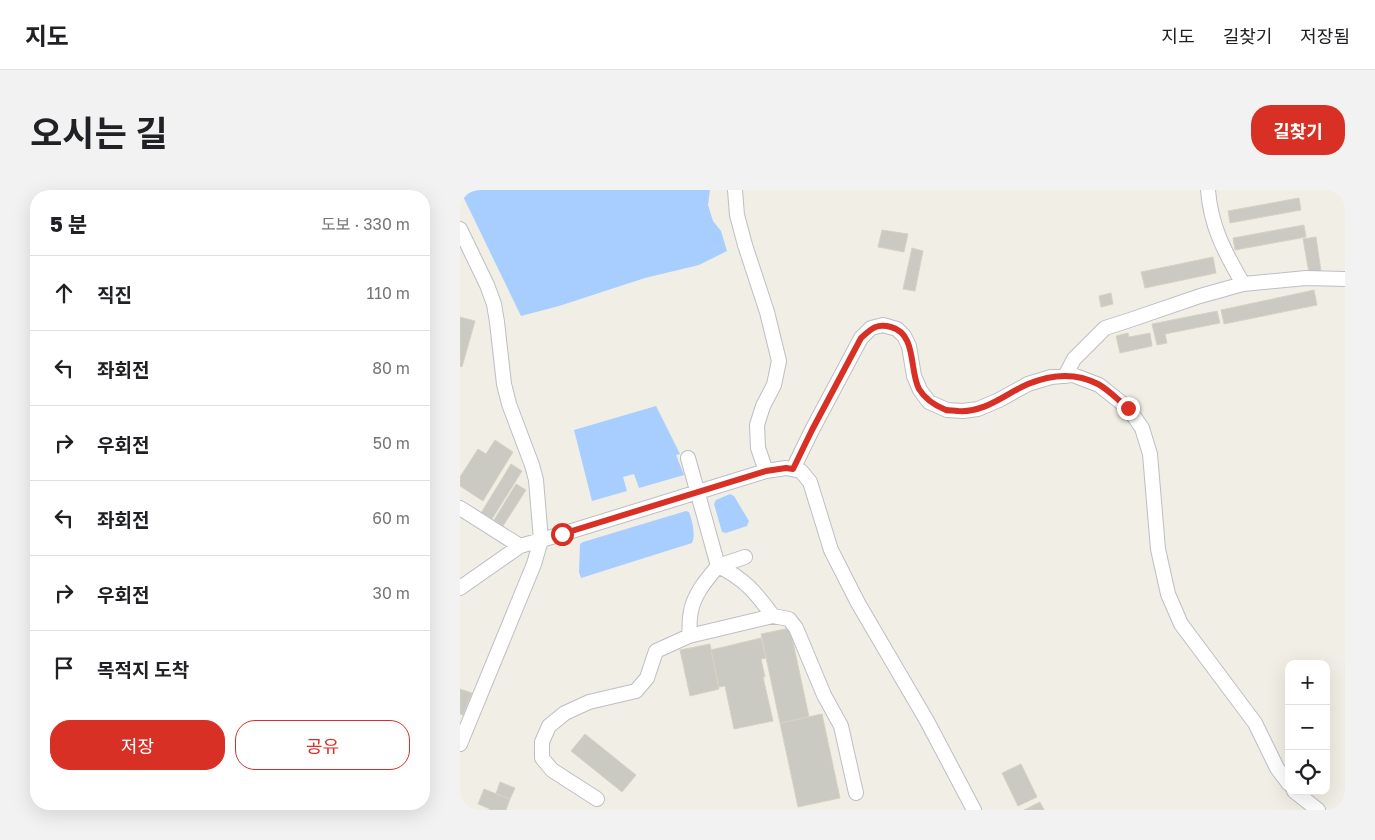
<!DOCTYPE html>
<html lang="ko">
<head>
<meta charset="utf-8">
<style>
	body { margin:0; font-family:"Golos Text","Noto Sans KR",sans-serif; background:#f2f2f2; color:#202124 }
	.controls { position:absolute; right:15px; bottom:15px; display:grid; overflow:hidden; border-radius:10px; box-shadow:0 5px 20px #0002 }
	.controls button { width:45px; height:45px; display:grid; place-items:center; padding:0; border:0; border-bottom:1px solid #e0e0e0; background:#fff; color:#202124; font:25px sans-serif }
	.stop { position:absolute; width:15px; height:15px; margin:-11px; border:4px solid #d93025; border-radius:50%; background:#fff }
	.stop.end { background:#d93025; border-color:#fff; box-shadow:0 1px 5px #0008 }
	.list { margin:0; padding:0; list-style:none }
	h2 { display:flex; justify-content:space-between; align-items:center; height:65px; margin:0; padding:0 20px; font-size:21px }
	h2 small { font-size:16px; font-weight:400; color:#757577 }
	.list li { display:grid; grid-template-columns:32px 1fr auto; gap:15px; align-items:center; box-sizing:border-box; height:75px; padding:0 20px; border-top:1px solid #e0e0e0 }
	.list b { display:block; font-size:19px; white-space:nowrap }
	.list em { font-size:16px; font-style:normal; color:#757577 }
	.actions { display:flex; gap:10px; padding:15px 20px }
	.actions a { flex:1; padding:11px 0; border:1px solid #d93025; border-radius:20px; text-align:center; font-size:18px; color:#d93025 }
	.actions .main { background:#d93025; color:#fff }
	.icon { flex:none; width:28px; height:28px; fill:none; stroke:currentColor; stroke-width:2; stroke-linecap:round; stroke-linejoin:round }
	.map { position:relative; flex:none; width:885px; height:620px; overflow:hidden; border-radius:20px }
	header { display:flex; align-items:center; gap:30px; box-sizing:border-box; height:70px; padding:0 25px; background:#fff; border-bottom:1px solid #e0e0e0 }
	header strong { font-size:24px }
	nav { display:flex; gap:28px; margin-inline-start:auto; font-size:18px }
	.intro { display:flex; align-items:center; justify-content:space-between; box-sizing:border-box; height:120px; padding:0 30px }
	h1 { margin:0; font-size:35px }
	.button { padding:12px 22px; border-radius:20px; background:#d93025; color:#fff; font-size:18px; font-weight:700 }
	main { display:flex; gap:30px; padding:0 30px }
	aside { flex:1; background:#fff; border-radius:20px; box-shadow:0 5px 20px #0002 }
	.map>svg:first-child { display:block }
</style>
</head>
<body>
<header>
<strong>지도</strong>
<nav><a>지도</a><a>길찾기</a><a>저장됨</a></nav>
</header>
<div class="intro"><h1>오시는 길</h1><a class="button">길찾기</a></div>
<main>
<aside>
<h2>5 분<small>도보 · 330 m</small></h2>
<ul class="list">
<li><svg class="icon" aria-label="ahead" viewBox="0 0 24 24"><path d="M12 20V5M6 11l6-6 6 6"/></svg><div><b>직진</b></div><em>110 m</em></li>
<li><svg class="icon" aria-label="left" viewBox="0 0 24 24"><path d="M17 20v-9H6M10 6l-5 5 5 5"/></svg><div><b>좌회전</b></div><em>80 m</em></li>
<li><svg class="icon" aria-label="right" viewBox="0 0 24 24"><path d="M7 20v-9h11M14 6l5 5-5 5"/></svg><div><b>우회전</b></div><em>50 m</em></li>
<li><svg class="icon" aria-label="left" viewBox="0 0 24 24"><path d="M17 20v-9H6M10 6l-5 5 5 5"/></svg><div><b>좌회전</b></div><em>60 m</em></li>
<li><svg class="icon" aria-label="right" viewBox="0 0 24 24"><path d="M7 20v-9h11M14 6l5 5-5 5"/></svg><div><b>우회전</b></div><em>30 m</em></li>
<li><svg class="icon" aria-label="arrive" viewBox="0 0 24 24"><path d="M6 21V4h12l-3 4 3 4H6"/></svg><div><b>목적지 도착</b></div></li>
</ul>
<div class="actions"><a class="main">저장</a><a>공유</a></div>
</aside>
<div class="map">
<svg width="885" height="620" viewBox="0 0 885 620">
	<rect width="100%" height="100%" fill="#f1efe5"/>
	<path fill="#a7ceff" d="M0,0H250L248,15L253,31L261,41L267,61L239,75L185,88L99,116L61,126Z
		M196,216L220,264L216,265L224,285L179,298L174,284L163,287L167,301L132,311L114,240Z
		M270,304L274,306L289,331L287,336L266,343L262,342L254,314L256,310Z
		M226,321L229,322C232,330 236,345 232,353L121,388L119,382L120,354L123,352Z"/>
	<path fill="#cbcac2" stroke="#d6d2c2" d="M839,8L841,20L770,33L768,21Z
		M844,35L846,47L775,60L773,48Z
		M422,40L448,44L444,62L418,57Z
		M856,47L861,81L849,83L843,49Z
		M452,58L463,61L455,101L443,99Z
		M753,67L756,83L685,98L681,82Z
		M854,100L857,115L764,134L761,120Z
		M651,103L653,114L641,117L639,106Z
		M757,121L760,133L705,144L707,153L697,155L692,134Z
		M0,127L15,131L2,177L0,176Z
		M668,143L669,147L690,143L692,156L660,163L656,146Z
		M35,250L53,262L23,311L0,296V287L18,259L26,264Z
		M51,274L62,281L32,329L21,323Z
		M56,294L66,300L43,336L34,330Z
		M330,438L349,527L320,533L301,444Z
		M301,448L306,468L301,469L305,487H303L313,531L274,539L265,496L259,497L251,460Z
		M250,454L259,499L230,506L220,460Z
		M0,499L12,503L3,525L0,524Z
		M362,524L380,608L338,617L320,533Z
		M125,544L176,585L162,602L111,561Z
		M561,574L577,607L558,616L542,583Z
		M40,592L55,598L50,609L36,604Z
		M24,599L50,609L46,620H29L30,619L18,614Z
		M580,612L584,620H564Z"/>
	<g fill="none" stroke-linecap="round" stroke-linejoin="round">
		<defs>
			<path id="minor" d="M275,0L277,25L285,55L307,122L319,171L314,195L303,216L297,235L298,258L306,281
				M748,0C751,38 765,62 783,94
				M0,39L27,95L34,114L37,132L44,194L49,214L72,275L76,290L81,350L74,374L0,554
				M605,186L614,169L645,138L667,131L740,106L783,94L846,88L885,89
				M228,268L258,376C247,389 234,404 231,421C229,429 230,438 229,446
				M333,279L352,240L401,148L411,138L423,135L437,139L444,146L449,156L454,186L460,200L469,212L487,220L503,221L518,219L539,210L568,194L591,187L613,185L639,195L668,218L682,238L690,264L698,359L708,404L721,434L795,533L817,578L829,594
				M0,318L60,356
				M258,376C285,389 296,403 313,426
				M258,376L285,367
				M0,398L60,356L102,344L306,281L326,278L341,281L350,292L371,360L398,413L467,531L514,620
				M834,601L858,620
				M137,609L92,580L82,568V552L89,536L105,523L129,512L176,501L187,488L196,461L229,446L313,426L329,429L336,438L364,505L381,536L396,603"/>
		</defs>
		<use href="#minor" stroke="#bcbec5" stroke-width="16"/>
		<use href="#minor" stroke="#fff" stroke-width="14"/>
	</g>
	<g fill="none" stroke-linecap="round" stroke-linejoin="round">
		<path stroke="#d93025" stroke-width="6" d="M102,344L306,281L326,278L333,279L352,240L401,148C411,139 416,133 431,137C457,144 449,180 459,199C465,209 476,216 486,220C490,221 494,220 498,221C525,223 545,204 568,194C592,184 615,182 638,194C649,200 659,211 668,218"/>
	</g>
</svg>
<div class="controls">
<button>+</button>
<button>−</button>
<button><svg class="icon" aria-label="locate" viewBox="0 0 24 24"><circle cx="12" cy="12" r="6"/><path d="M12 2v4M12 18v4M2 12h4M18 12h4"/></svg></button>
</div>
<div class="stop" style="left:102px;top:344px"></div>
<div class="stop end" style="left:668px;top:218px"></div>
</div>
</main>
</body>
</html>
